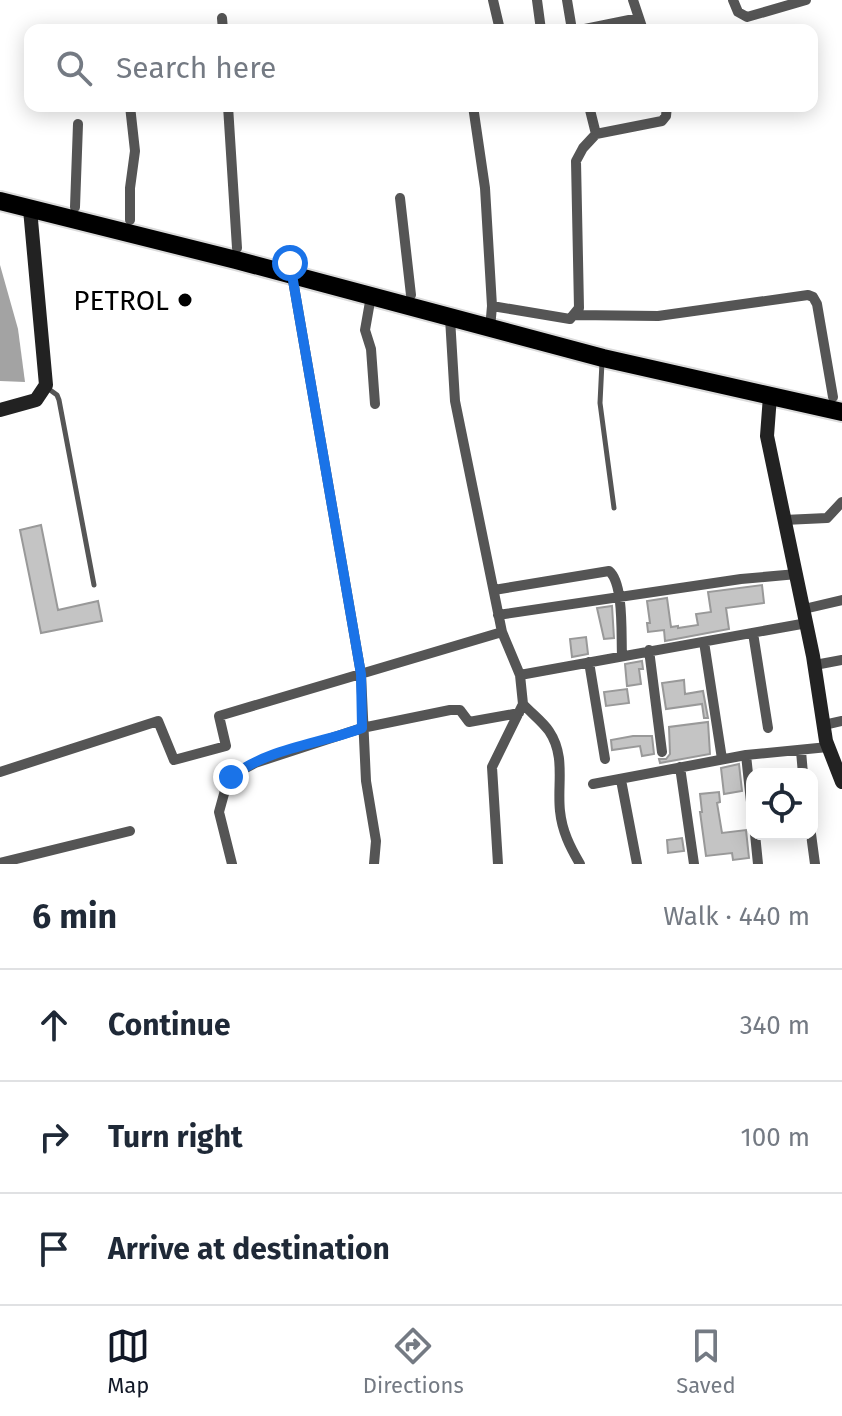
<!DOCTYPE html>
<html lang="en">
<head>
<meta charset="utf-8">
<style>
	body { margin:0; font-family:"Fira Sans",sans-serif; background:#f6f6f7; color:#1f2937 }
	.controls { position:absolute; right:24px; bottom:24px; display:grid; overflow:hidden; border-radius:16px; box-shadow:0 4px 20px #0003 }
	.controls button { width:72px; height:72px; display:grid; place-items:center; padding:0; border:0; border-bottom:2px solid #e0e1e3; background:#fff; color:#1f2937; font:40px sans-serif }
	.stop { position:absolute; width:24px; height:24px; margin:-18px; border:6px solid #1a73e8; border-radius:50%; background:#fff }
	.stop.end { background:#1a73e8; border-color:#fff; box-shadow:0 2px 8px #0008 }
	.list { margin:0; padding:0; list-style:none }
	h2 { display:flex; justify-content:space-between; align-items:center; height:104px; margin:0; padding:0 32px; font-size:34px }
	h2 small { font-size:26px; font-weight:400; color:#747a83 }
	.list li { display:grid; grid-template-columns:52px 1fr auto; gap:24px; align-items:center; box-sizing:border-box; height:112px; padding:0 32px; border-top:2px solid #e0e1e3 }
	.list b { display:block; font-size:30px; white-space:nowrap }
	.list em { font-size:26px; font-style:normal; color:#747a83 }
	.icon { flex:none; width:44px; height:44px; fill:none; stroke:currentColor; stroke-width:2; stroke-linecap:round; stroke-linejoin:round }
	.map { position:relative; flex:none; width:842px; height:864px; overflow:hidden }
	.search { position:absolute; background:#fff; box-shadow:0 4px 20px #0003; left:24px; right:24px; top:24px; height:88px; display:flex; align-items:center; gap:20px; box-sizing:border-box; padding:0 28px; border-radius:16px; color:#747a83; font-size:30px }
	.sheet { height:440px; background:#fff }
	nav { display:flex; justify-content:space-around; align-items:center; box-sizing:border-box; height:112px; border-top:2px solid #e0e1e3; background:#fff; font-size:22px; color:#747a83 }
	nav a { display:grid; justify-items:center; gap:4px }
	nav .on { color:#111827 }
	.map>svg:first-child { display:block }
</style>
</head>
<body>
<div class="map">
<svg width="842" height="864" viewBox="0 0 842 864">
	<rect width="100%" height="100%" fill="#fff"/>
	<path fill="#a3a3a3" d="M0,265L18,329L25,382L0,381Z"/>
	<path fill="#c4c4c4" stroke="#999" stroke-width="2" d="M41,525L58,610L98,601L102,621L41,633L20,530Z
		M762,585L764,603L726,608L729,629L665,641L664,630L648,632L647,623H650L647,601L667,598L671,627L678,626V628L698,625L696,614L711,612L708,592Z
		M612,606L614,638L604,639L597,608Z
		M586,637L588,654L572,657L570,639Z
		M642,661L643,669H639L641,684L627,686L625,664Z
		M684,680L685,694L703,691L708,718H704L702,704L666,709L662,683Z
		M627,689L629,703L606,706L604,692Z
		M708,722L710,754L660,763L659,759H666L670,754L669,727Z
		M633,736H652L654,754L642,756L640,746L612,750L611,740Z
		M739,764L742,791L724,794L721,768Z
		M719,792L720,802L717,803L722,833L746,830L749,858L733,860L732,853L706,856L700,812H702L700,794Z
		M682,838L684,851L668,853L667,840Z"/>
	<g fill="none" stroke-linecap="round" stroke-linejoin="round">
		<defs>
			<path id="highway" d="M0,201L236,260L603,358L842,412"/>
		</defs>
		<use href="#highway" stroke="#dbdbdb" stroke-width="22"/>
		<path stroke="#555" stroke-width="5" d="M602,362L600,403L614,508
			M46,387L57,395L59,400L94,585"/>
		<path stroke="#555" stroke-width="10" d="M493,0L500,30
			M537,0L541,30
			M567,0L572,30
			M633,0L643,30
			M733,0L738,12L747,17L806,0
			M222,18L223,30
			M580,30L639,18
			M228,106L237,248
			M473,106L485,188L492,306L490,329
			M596,134L662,121L666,116L667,106
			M400,198L411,295
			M75,207L78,124
			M130,220V188L135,151L130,106
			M290,263L361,674L366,781L376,841L374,864
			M371,296L365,330L371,349L375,404
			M492,306L570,319L579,308L576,161L583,148L596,134L589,106
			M575,315L658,316L808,295L813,297L817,304L833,397
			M450,318L455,401L502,632L520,675L807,623
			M784,520L827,518L842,502
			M494,590L609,571C624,583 621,635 622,655
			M804,609L842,600
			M498,615L741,579L797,574
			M753,633L768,728
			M704,642L722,759
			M649,650L662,752
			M589,662L605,759
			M815,665L842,660
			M523,704C531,713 542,721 549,731C566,756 557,784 560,811C562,831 570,847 580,864
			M824,725L842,721
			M801,751L803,774
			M746,755L752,811
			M680,767L694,864
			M0,772L158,721L174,760L226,746L219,716L502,632
			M621,780L637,864
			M593,784L746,755L828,747
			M755,834L758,864
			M811,834L815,864
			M0,863L130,831
			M232,864L219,812L227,783L238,772L255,763L362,728L450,710H460L469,722L519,713
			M498,864L492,767L523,704L520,675"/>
		<path stroke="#222" stroke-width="14" d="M770,396L767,436L813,656L826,741L842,782
			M0,410L36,400L46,385L30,209"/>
		<use href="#highway" stroke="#000" stroke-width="18"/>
	</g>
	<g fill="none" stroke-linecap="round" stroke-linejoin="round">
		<path stroke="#1a73e8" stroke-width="10" d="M231,777C268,748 320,744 362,728L361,674L290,263"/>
	</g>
	<circle fill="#000" stroke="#fff" stroke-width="3" cx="185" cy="300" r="8"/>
	<g text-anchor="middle" stroke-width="8" stroke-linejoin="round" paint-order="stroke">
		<g font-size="28" fill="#000" stroke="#fff" text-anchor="end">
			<text x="169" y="310">PETROL</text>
		</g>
	</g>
</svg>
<div class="controls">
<button><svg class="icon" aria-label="locate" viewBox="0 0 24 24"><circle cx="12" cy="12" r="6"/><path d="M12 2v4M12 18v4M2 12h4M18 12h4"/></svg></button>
</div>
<div class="stop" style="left:290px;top:263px"></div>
<div class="stop end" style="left:231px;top:777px"></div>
<div class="search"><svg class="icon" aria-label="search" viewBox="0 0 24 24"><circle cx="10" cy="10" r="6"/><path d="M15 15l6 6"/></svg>Search here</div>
</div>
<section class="sheet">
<h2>6 min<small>Walk · 440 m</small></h2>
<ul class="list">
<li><svg class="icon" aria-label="ahead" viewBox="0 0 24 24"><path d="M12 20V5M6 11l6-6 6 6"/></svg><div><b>Continue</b></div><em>340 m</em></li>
<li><svg class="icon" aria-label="right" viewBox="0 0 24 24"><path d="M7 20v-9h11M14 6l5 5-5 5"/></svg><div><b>Turn right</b></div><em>100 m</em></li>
<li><svg class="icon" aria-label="arrive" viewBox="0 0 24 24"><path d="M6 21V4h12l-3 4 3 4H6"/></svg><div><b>Arrive at destination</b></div></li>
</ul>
</section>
<nav>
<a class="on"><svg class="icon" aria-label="map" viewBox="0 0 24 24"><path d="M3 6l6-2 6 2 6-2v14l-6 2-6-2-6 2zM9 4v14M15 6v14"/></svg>Map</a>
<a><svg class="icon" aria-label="directions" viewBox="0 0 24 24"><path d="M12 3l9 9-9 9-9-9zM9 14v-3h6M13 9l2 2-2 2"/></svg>Directions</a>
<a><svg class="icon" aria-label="saved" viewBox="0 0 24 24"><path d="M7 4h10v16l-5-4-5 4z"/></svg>Saved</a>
</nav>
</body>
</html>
